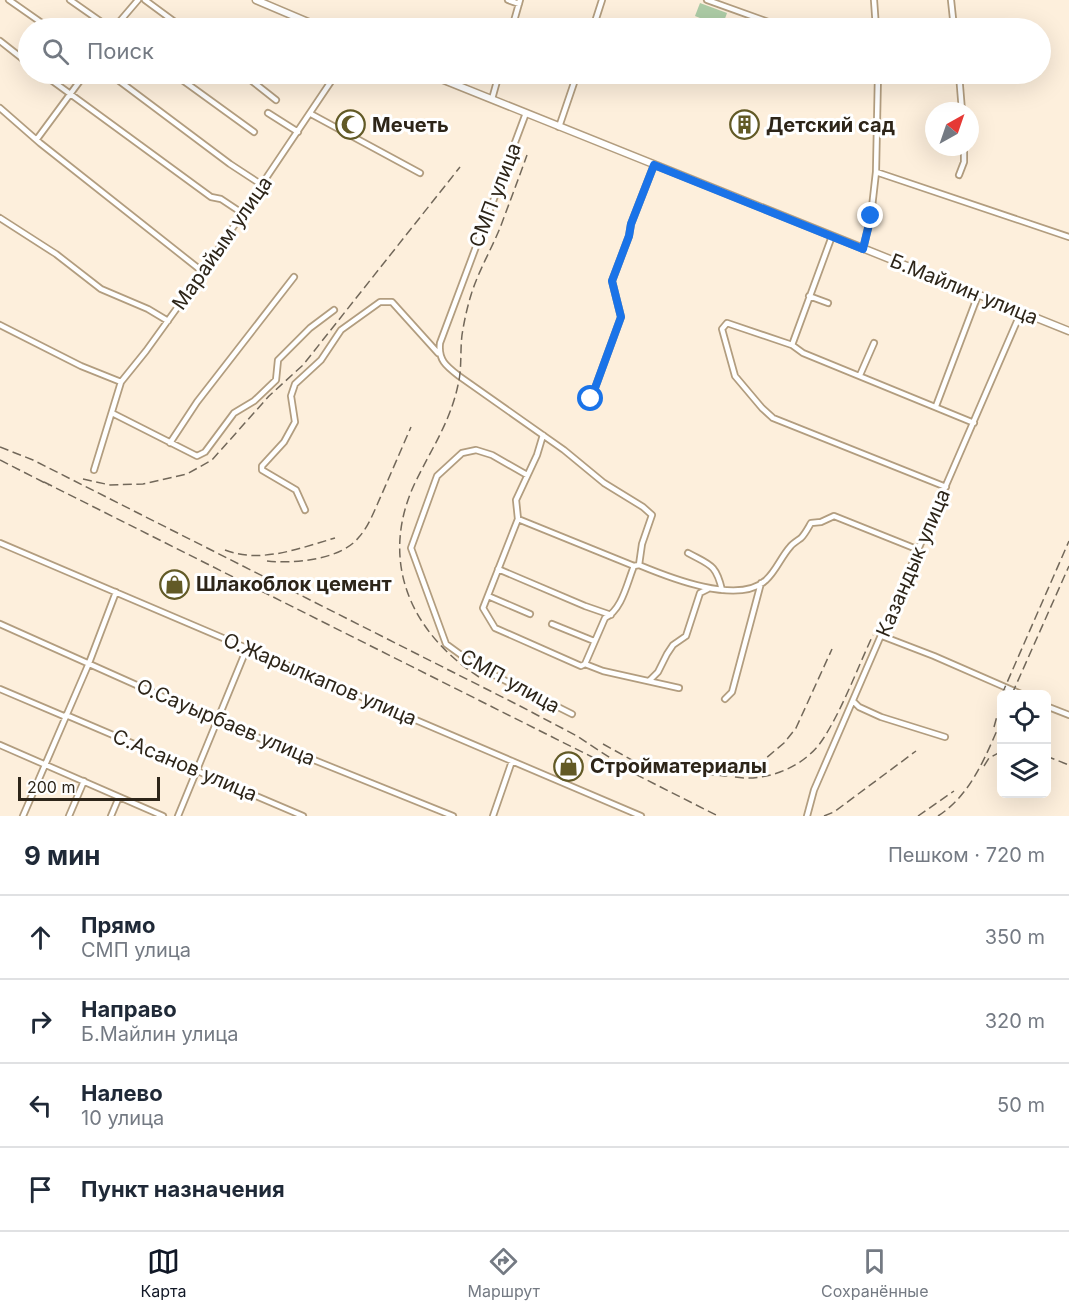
<!DOCTYPE html>
<html lang="ru">
<head>
<meta charset="utf-8">
<style>
	body { margin:0; font-family:Inter,sans-serif; background:#f2f2f3; color:#1f2937 }
	.controls { position:absolute; right:18px; bottom:18px; display:grid; overflow:hidden; border-radius:9px; box-shadow:0 6px 24px #0002 }
	.controls button { width:54px; height:54px; display:grid; place-items:center; padding:0; border:0; border-bottom:2px solid #e0e1e3; background:#fff; color:#1f2937; font:30px sans-serif }
	.compass { position:absolute; left:925px; top:102px; width:54px; height:54px; border-radius:50%; background:#fff; box-shadow:0 6px 24px #0002; rotate:40deg }
	.scale { position:absolute; left:18px; bottom:15px; width:142px; box-sizing:border-box; padding-left:6px; border:3px solid #2d2519; border-top:0; font-size:16px; line-height:21px; white-space:nowrap; color:#2d2519; -webkit-text-stroke:4px #fff; paint-order:stroke }
	.stop { position:absolute; width:18px; height:18px; margin:-14px; border:4px solid #1a73e8; border-radius:50%; background:#fff }
	.stop.end { background:#1a73e8; border-color:#fff; box-shadow:0 2px 6px #0008 }
	.list { margin:0; padding:0; list-style:none }
	h2 { display:flex; justify-content:space-between; align-items:center; height:78px; margin:0; padding:0 24px; font-size:26px }
	h2 small { font-size:20px; font-weight:400; color:#747a83 }
	.list li { display:grid; grid-template-columns:39px 1fr auto; gap:18px; align-items:center; box-sizing:border-box; height:84px; padding:0 24px; border-top:2px solid #e0e1e3 }
	.list b { display:block; font-size:22px; white-space:nowrap }
	.list p { margin:0; font-size:20px; white-space:nowrap; color:#747a83 }
	.list em { font-size:20px; font-style:normal; color:#747a83 }
	.icon { flex:none; width:33px; height:33px; fill:none; stroke:currentColor; stroke-width:2; stroke-linecap:round; stroke-linejoin:round }
	.map { position:relative; flex:none; width:1069px; height:816px; overflow:hidden }
	.search { position:absolute; background:#fff; box-shadow:0 6px 24px #0002; left:18px; right:18px; top:18px; height:66px; display:flex; align-items:center; gap:15px; box-sizing:border-box; padding:0 21px; border-radius:33px; color:#747a83; font-size:22px }
	.sheet { height:414px; background:#fff }
	nav { display:flex; justify-content:space-around; align-items:center; box-sizing:border-box; height:84px; border-top:2px solid #e0e1e3; background:#fff; font-size:16px; color:#747a83 }
	nav a { display:grid; justify-items:center; gap:3px }
	nav .on { color:#111827 }
	.map>svg:first-child { display:block }
</style>
</head>
<body>
<div class="map">
<svg width="1069" height="816" viewBox="0 0 1069 816">
	<rect width="100%" height="100%" fill="#fdefdc"/>
	<path fill="#adcca6" d="M700,3L727,13L722,27L695,16Z"/>
	<g fill="none" stroke-linecap="round" stroke-linejoin="round">
		<defs>
			<path id="minor" d="M9,0L49,28
				M70,0L110,28
				M145,0L183,28
				M508,0L519,4
				M707,0L785,28
				M874,0L876,28
				M951,0L954,28
				M114,28L138,0
				M512,28L520,0
				M593,28L602,0
				M0,41L28,63
				M43,74L211,197L221,199L242,213
				M110,74L230,164L262,185
				M174,74L254,132
				M243,74L276,100
				M959,74L962,111
				M492,99L499,74
				M0,108L40,143L203,272
				M268,113L298,132
				M526,113L440,343C438,360 446,366 459,376L564,450L604,483L643,507L652,515L642,544L639,565
				M311,114L420,173
				M559,127L577,74
				M37,139L85,74
				M876,172L1069,237
				M959,175L964,162V147
				M0,218L56,254L101,289L148,309L168,321
				M863,249L871,216L876,172L878,74
				M809,296L828,303
				M0,325L81,366L121,382
				M792,345L832,236
				M860,375L874,343
				M591,399L621,317L612,281L629,236L631,224L654,165
				M936,406L978,295
				M112,413L197,456L205,452L234,413L254,401L276,380L278,360L310,328L334,310
				M543,435L537,455L516,500L518,519L483,608L495,628L581,666L585,664L605,618C622,610 627,583 634,566
				M170,443L197,402L294,277
				M94,470L121,382L146,351L203,272L336,74
				M527,475L492,455L476,450L462,453L437,476L411,548L446,644L468,660L492,674L572,714
				M946,487L773,418L762,408L735,376L722,329L727,323L792,345L803,353L974,423
				M305,510L296,490L262,470V466L284,442L295,422L291,396L295,384L321,360L341,330L380,302H392L438,353
				M518,519L634,566L639,565C668,577 739,606 766,580C776,571 781,557 790,547C793,543 797,541 801,538C805,534 808,528 811,523L821,522L834,516L919,550
				M0,543L641,816
				M688,553C710,565 716,564 722,590
				M498,569L585,606L611,615
				M488,596L530,614
				M0,624L217,721L453,816
				M552,624L594,641
				M882,636L934,656L1021,694
				M585,664L603,671L679,688
				M649,681L658,672L667,654L673,645L686,636L700,593L708,589
				M0,689L66,717
				M725,699L732,692L761,583
				M854,702L859,707L881,717L945,737
				M1046,706L1069,715
				M66,715L303,816
				M0,745L163,816
				M23,816L89,663L116,592
				M69,816L84,781
				M111,816L119,797
				M178,816L247,648
				M493,816L512,761
				M807,816L814,790L1021,312"/>
			<path id="tertiary" d="M256,0L322,28
				M429,74L1069,331"/>
		</defs>
		<use href="#minor" stroke="#b29d7f" stroke-width="8"/>
		<use href="#tertiary" stroke="#b29d7f" stroke-width="9"/>
		<use href="#minor" stroke="#fff" stroke-width="4.5"/>
		<use href="#tertiary" stroke="#fff" stroke-width="6"/>
		<path stroke="#72685a" stroke-width="1.5" stroke-dasharray="9 4.5" stroke-linecap="butt" d="M0,447L33,460L520,706L577,736L633,773L718,816
			M0,460L49,485
			M83,479L110,485L143,484L187,474L212,460L269,396L303,365L460,167
			M44,482L610,766
			M225,550C261,564 300,548 335,538
			M267,561C294,564 341,560 359,537C369,526 375,509 381,496C391,473 401,450 411,427
			M479,677C411,633 379,562 414,485C430,451 450,423 458,385C462,369 460,352 462,335C464,322 467,308 471,295C478,272 491,250 500,228C509,204 518,180 527,155
			M1002,694L1069,541
			M1012,694L1069,566
			M994,727L1002,698
			M603,744L641,765L665,770L725,776L739,774L759,764L784,743L796,728L832,649
			M1046,756L1069,765
			M984,766L989,758L1002,751
			M735,777C767,782 805,767 823,739C843,708 857,669 873,635
			M824,816L834,812L916,751
			M918,816L954,791
			M938,816C972,794 986,755 1002,719"/>
	</g>
	<g fill="none" stroke-linecap="round" stroke-linejoin="round">
		<path stroke="#1a73e8" stroke-width="8" d="M591,399L621,317L612,281L629,236L631,224L654,165L863,249L871,216"/>
	</g>
	<defs>
		<symbol id="mosque-ring" viewBox="-11 -11 22 22"><circle r="9.5" fill="#fff" stroke="#625a26" stroke-width="1.5"/><path d="M3.5-4.9A6 6 0 1 0 3.5 4.9A5 5 0 1 1 3.5-4.9Z" fill="#625a26"/></symbol>
		<symbol id="building-ring" viewBox="-11 -11 22 22"><circle r="9.5" fill="#fff" stroke="#625a26" stroke-width="1.5"/><path d="M-4-6H4V6H1V3H-1V6H-4ZM-2.5-4.3h1.7v1.8h-1.7ZM.8-4.3h1.7v1.8H.8ZM-2.5-1h1.7V.8h-1.7ZM.8-1h1.7V.8H.8Z" fill="#625a26"/></symbol>
		<symbol id="shop-ring" viewBox="-11 -11 22 22"><circle r="9.5" fill="#fff" stroke="#625a26" stroke-width="1.5"/><path d="M-5-2.5h2.3a2.7 3.5 0 0 1 5.4 0H5L5.5 6h-11ZM-1.5-2.5h3a1.5 2.3 0 0 0-3 0Z" fill="#625a26"/></symbol>
	</defs>
	<g fill-rule="evenodd">
		<use href="#mosque-ring" x="334" y="108" width="33" height="33"/>
		<use href="#building-ring" x="728" y="108" width="33" height="33"/>
		<use href="#shop-ring" x="158" y="568" width="33" height="33"/>
		<use href="#shop-ring" x="552" y="750" width="33" height="33"/>
	</g>
	<g text-anchor="middle" stroke-width="6" stroke-linejoin="round" paint-order="stroke">
		<g font-size="20" font-weight="bold" fill="#2d2519" stroke="#fff" text-anchor="start">
			<text x="372" y="132">Мечеть</text>
			<text x="766" y="132">Детский сад</text>
			<text x="196" y="591">Шлакоблок цемент</text>
			<text x="590" y="773">Стройматериалы</text>
		</g>
		<g font-size="20" fill="#2d2519" stroke="#fff">
			<text transform="translate(495 195) rotate(-69)" y="7">СМП улица</text>
			<text transform="translate(222 243) rotate(-55)" y="7">Марайым улица</text>
			<text transform="translate(964 289) rotate(22)" y="7">Б.Майлин улица</text>
			<text transform="translate(913 563) rotate(-67)" y="7">Казандык улица</text>
			<text transform="translate(320 679) rotate(23)" y="7">О.Жарылкапов улица</text>
			<text transform="translate(510 681) rotate(29)" y="7">СМП улица</text>
			<text transform="translate(226 722) rotate(23)" y="7">О.Сауырбаев улица</text>
			<text transform="translate(185 765) rotate(23)" y="7">С.Асанов улица</text>
		</g>
	</g>
</svg>
<div class="controls">
<button><svg class="icon" aria-label="locate" viewBox="0 0 24 24"><circle cx="12" cy="12" r="6"/><path d="M12 2v4M12 18v4M2 12h4M18 12h4"/></svg></button>
<button><svg class="icon" aria-label="layers" viewBox="0 0 24 24"><path d="M12 4l9 5-9 5-9-5zM3 14l9 5 9-5"/></svg></button>
</div>
<svg class="compass" viewBox="-18 -18 36 36"><path d="M0-13l5 13h-10z" fill="#e53935"/><path d="M0 13l5-13h-10z" fill="#747a83"/></svg>
<div class="scale">200 m</div>
<div class="stop" style="left:591px;top:399px"></div>
<div class="stop end" style="left:871px;top:216px"></div>
<div class="search"><svg class="icon" aria-label="search" viewBox="0 0 24 24"><circle cx="10" cy="10" r="6"/><path d="M15 15l6 6"/></svg>Поиск</div>
</div>
<section class="sheet">
<h2>9 мин<small>Пешком · 720 m</small></h2>
<ul class="list">
<li><svg class="icon" aria-label="ahead" viewBox="0 0 24 24"><path d="M12 20V5M6 11l6-6 6 6"/></svg><div><b>Прямо</b><p>СМП улица</p></div><em>350 m</em></li>
<li><svg class="icon" aria-label="right" viewBox="0 0 24 24"><path d="M7 20v-9h11M14 6l5 5-5 5"/></svg><div><b>Направо</b><p>Б.Майлин улица</p></div><em>320 m</em></li>
<li><svg class="icon" aria-label="left" viewBox="0 0 24 24"><path d="M17 20v-9H6M10 6l-5 5 5 5"/></svg><div><b>Налево</b><p>10 улица</p></div><em>50 m</em></li>
<li><svg class="icon" aria-label="arrive" viewBox="0 0 24 24"><path d="M6 21V4h12l-3 4 3 4H6"/></svg><div><b>Пункт назначения</b></div></li>
</ul>
</section>
<nav>
<a class="on"><svg class="icon" aria-label="map" viewBox="0 0 24 24"><path d="M3 6l6-2 6 2 6-2v14l-6 2-6-2-6 2zM9 4v14M15 6v14"/></svg>Карта</a>
<a><svg class="icon" aria-label="directions" viewBox="0 0 24 24"><path d="M12 3l9 9-9 9-9-9zM9 14v-3h6M13 9l2 2-2 2"/></svg>Маршрут</a>
<a><svg class="icon" aria-label="saved" viewBox="0 0 24 24"><path d="M7 4h10v16l-5-4-5 4z"/></svg>Сохранённые</a>
</nav>
</body>
</html>
